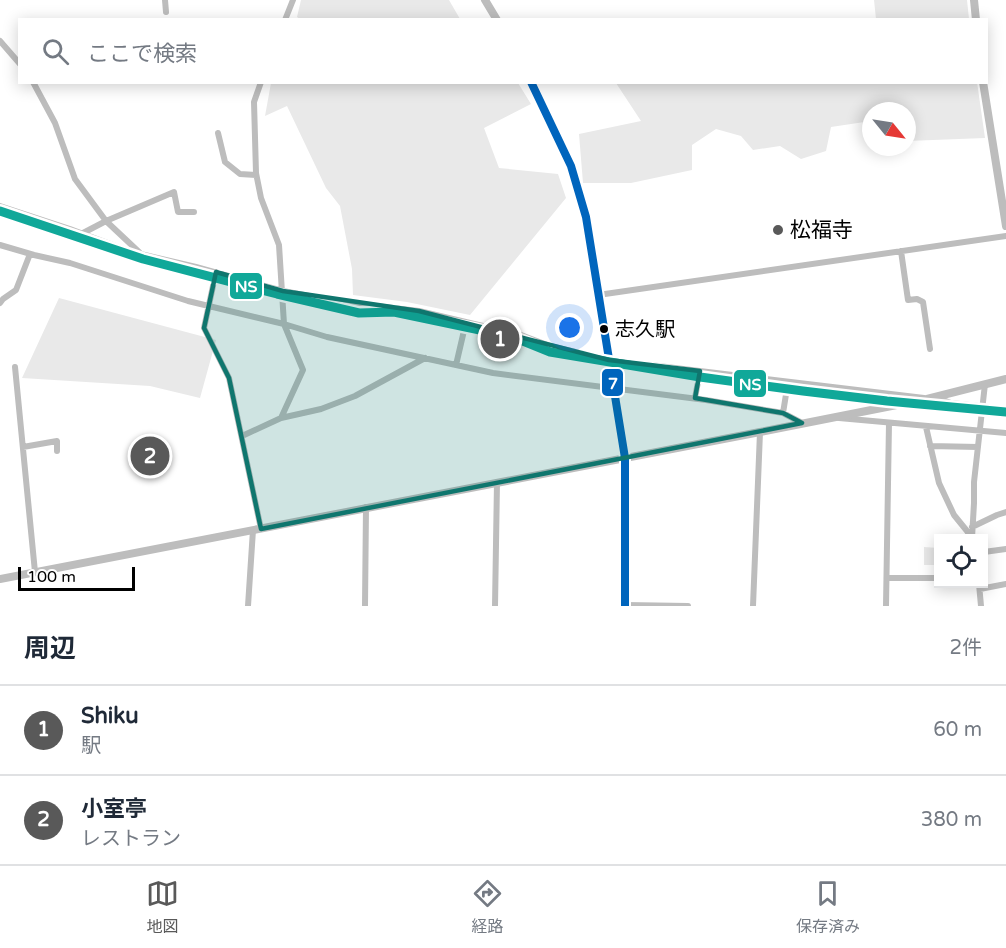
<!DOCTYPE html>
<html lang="ja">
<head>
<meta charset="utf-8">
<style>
	body { margin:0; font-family:"Varela Round","Noto Sans JP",sans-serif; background:#f2f2f3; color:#1f2937 }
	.controls { position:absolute; right:18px; bottom:18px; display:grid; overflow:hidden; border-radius:0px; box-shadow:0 3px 15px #0003 }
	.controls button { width:54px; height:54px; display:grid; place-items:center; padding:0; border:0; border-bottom:2px solid #e0e1e3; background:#fff; color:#1f2937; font:30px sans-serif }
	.compass { position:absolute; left:862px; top:102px; width:54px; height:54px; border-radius:50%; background:#fff; box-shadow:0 3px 15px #0003; rotate:120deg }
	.scale { position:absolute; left:18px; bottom:15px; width:117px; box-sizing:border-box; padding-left:6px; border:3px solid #000; border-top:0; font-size:16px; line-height:21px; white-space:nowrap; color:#000; -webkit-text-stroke:4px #fff; paint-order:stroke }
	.you { position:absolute; left:570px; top:328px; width:21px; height:21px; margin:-15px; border:4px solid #fff; border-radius:50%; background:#1a73e8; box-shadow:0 0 0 9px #1a73e833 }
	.badge { display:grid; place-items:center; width:39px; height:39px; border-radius:50%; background:#595959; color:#fff; font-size:20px; font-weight:700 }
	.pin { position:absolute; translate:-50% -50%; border:3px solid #fff; box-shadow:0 2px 6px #0006 }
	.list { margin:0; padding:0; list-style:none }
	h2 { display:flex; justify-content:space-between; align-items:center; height:78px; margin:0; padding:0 24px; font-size:26px }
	h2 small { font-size:20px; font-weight:400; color:#747a83 }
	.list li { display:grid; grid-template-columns:39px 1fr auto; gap:18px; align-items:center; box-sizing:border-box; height:90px; padding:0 24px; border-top:2px solid #e0e1e3 }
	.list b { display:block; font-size:22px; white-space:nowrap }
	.list p { margin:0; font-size:20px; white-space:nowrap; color:#747a83 }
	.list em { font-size:20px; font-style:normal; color:#747a83 }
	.icon { flex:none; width:33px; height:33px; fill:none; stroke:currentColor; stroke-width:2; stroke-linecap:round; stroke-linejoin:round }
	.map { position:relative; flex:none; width:1006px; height:606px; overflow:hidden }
	.search { position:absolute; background:#fff; box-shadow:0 3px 15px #0003; left:18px; right:18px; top:18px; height:66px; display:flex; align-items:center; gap:15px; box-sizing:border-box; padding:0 21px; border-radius:0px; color:#747a83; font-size:22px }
	.sheet { height:258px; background:#fff }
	nav { display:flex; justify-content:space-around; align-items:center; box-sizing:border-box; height:84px; border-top:2px solid #e0e1e3; background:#fff; font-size:16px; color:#747a83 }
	nav a { display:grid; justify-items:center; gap:3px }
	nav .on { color:#595959 }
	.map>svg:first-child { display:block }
</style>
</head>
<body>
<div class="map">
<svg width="1006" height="606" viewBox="0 0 1006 606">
	<rect width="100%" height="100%" fill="#fff"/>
	<path fill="#e9e9e9" d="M301,0H449L460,19H300L297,17Z
		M874,0H967L969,19H876Z
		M977,82L985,138L907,141V111H871V121L831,127L826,151L801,159L780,146L753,150L741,136L716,129L692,145V170L631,183H583L579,134L641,121L616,83Z
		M271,83H518L531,104L484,128L499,168L558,174L566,198L470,315L407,302L353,295L352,269L340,206L326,188L287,106L265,116Z
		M59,298L216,340L200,398L150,386L22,378Z
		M924,547L938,548V565H924Z"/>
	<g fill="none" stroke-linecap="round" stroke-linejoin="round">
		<path stroke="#bdbdbd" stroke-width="6" d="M165,0L166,12
			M285,20L293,0
			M0,41L20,64
			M33,82L55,123L75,179L106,221L139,252
			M218,133L225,162L240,174L256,175
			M0,206L70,229L132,252L196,267L283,291L341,302L419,311L521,335L550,346L609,360L924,398
			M83,233L106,221L174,192L178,212H194
			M0,245L34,255L70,263L188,301L284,324L327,337L493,373L706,400L783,413L802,423
			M901,251L908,300L917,299L923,302L930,349
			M216,272L204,328L229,378L261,529
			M598,295L1006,236
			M0,303L3,299L16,290L30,254
			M456,365L466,322
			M15,367L35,572
			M935,397L951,403L1006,409
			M695,398L700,371
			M783,413L788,382
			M281,418L321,409L355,396L425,358
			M839,418L1006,433
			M926,427L939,483L954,515L967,531L971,538
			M242,436L281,418L303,370L284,324L279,245L261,198L256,173L254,102L261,82
			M930,446L978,447
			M23,447L57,441V451
			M972,527L997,515L1006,512
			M972,538L974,503V482L985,384
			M984,552L1006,549
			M887,578H938
			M979,584L981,606
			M980,589L1006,584
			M625,605L688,606
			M248,606L253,530
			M365,606L366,507
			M495,606L497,482
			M753,606L760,432
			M886,606L889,423"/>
		<path stroke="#bdbdbd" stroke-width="8" d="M485,0L497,20
			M974,0L976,20
			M531,82L562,145L571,166L586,217L625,458L626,497L625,606
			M983,82L1006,226
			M0,579L760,432L927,399L1006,379"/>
		<defs>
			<path id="bus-1" d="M531,82L571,166L586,217L625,458V606"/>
		</defs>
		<use href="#bus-1" stroke="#fff" stroke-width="12"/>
		<use href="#bus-1" stroke="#0065bd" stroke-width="8"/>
		<defs>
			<path id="rail-1" d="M0,211L143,259L277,294L359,313L394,312L513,337L550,352L700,377L803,391L887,401L1006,412"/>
		</defs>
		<use href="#rail-1" stroke="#fff" stroke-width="14"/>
		<use href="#rail-1" stroke="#10a899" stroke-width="9"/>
	</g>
	<path fill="#0f766e" fill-opacity="0.2" stroke="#0f766e" stroke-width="4.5" stroke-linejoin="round" d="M216,272L283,291L419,311L609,360L700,371L695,398L783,413L802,423L261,529L229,378L204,328Z"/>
	<circle fill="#595959" stroke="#fff" stroke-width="2" cx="778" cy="230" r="6"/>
	<circle fill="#000" stroke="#fff" stroke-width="2" cx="604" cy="329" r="5"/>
	<g text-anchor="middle" stroke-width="5" stroke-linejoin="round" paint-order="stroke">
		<g font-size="20" fill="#000" stroke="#fff" text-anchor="start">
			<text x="615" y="336">志久駅</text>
		</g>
		<g font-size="21" fill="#000" stroke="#fff" text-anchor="start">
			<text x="790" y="237">松福寺</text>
		</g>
	</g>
	<g stroke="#fff" stroke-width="2">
		<rect x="229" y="272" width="34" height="28" rx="6" fill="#10a899"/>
		<rect x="601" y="368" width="23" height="29" rx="6" fill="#0065bd"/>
		<rect x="733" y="369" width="34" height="29" rx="6" fill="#10a899"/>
	</g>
	<g font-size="16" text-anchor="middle" font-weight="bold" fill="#fff">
		<text x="246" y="292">NS</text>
		<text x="613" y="389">7</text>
		<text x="750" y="390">NS</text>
	</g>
</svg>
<div class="controls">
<button><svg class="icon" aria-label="locate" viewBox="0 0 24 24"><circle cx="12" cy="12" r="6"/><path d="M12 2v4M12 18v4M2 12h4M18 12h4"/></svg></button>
</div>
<svg class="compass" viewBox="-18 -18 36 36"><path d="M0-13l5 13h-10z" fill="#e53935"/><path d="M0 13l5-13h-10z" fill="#747a83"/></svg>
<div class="scale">100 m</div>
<div class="you"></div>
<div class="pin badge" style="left:500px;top:339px">1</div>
<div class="pin badge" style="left:150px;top:456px">2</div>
<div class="search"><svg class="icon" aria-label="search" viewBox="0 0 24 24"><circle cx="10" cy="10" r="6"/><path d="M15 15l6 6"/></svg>ここで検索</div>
</div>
<section class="sheet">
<h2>周辺<small>2件</small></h2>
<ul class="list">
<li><span class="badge">1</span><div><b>Shiku</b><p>駅</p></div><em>60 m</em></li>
<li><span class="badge">2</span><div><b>小室亭</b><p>レストラン</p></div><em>380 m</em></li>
</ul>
</section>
<nav>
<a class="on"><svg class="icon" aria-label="map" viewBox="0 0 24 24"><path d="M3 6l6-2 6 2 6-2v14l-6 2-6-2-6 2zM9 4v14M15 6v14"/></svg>地図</a>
<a><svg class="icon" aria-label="directions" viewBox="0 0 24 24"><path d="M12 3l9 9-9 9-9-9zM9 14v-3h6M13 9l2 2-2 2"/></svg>経路</a>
<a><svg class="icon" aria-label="saved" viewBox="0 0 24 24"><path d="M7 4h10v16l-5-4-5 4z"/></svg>保存済み</a>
</nav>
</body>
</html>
